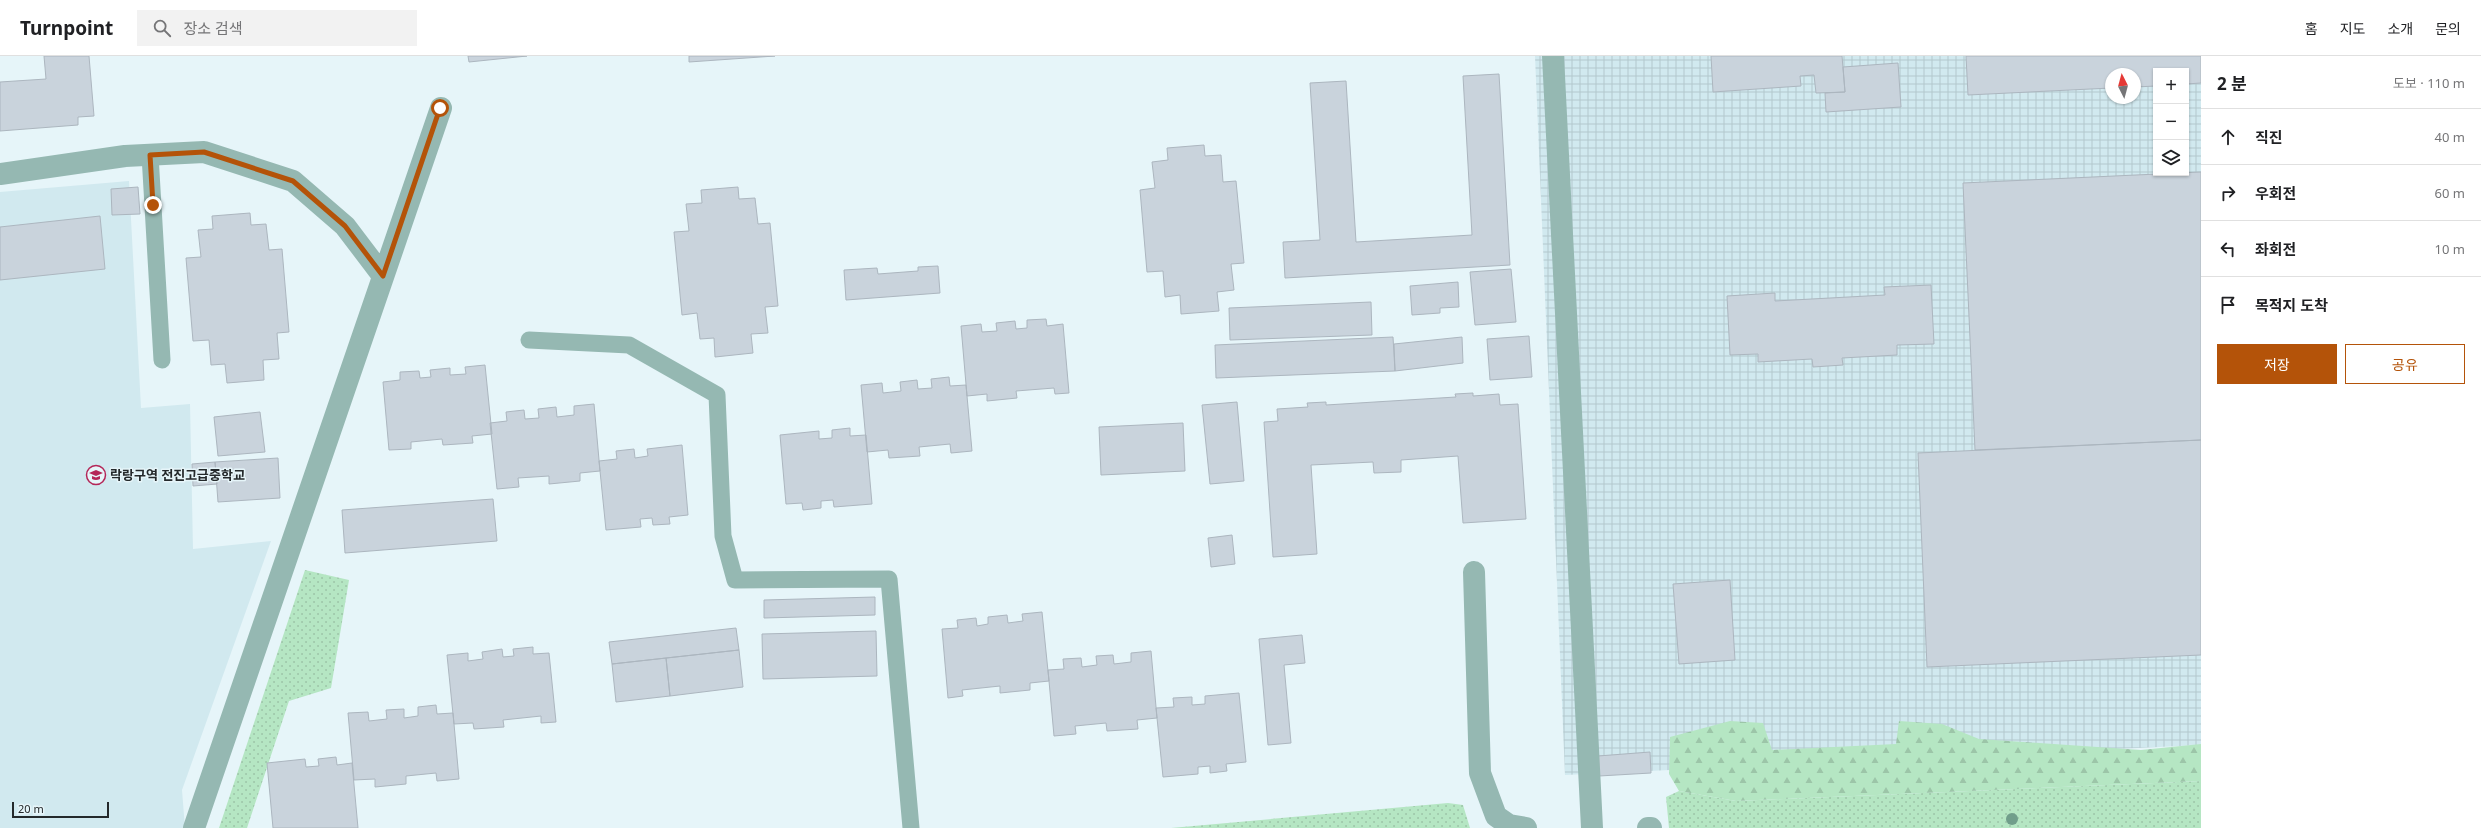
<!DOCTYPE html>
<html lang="ko">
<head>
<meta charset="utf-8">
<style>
	body { margin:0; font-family:"Noto Sans","Noto Sans KR",sans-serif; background:#f2f2f2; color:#202124 }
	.controls { position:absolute; right:12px; top:12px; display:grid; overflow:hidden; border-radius:0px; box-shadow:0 1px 3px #0004 }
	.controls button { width:36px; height:36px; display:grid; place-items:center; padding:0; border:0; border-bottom:1px solid #e0e0e0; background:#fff; color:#202124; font:20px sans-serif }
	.compass { position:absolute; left:2105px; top:12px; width:36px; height:36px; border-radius:50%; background:#fff; box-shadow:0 1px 3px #0004; rotate:354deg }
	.scale { position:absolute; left:12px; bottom:10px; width:97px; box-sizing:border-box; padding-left:4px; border:2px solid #24292b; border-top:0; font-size:11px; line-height:14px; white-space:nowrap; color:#24292b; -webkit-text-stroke:3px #e6f5f9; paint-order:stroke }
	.stop { position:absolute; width:12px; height:12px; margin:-9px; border:3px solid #b45309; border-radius:50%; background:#fff }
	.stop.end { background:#b45309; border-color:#fff; box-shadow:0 1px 4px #0008 }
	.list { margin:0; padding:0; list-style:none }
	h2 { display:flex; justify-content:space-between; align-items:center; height:52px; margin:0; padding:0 16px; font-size:17px }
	h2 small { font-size:13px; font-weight:400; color:#757577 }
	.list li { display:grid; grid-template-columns:26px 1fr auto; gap:12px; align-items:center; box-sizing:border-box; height:56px; padding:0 16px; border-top:1px solid #e0e0e0 }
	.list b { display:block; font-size:15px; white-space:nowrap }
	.list em { font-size:13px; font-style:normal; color:#757577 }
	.actions { display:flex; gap:8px; padding:12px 16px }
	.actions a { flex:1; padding:9px 0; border:1px solid #b45309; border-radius:0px; text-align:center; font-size:14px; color:#b45309 }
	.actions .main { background:#b45309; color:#fff }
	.icon { flex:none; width:22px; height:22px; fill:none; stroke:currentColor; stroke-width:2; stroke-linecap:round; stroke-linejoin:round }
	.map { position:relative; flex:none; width:2201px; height:772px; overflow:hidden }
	header { display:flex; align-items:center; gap:24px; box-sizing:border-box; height:56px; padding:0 20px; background:#fff; border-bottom:1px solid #e0e0e0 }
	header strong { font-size:19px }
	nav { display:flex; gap:22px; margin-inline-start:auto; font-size:14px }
	.search { width:280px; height:36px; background:#f2f2f2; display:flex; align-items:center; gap:10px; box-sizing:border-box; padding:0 14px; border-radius:0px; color:#757577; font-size:15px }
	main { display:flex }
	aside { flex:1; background:#fff }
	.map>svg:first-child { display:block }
</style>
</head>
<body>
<header>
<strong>Turnpoint</strong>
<div class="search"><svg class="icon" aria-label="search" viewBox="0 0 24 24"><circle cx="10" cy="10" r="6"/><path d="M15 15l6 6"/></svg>장소 검색</div>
<nav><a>홈</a><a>지도</a><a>소개</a><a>문의</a></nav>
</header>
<main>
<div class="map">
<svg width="2201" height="772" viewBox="0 0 2201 772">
	<defs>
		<pattern id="industrial-grid" width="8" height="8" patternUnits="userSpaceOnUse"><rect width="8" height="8" fill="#d1e9ef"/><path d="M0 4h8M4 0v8" fill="none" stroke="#b3c8cd"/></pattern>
		<pattern id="grass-dots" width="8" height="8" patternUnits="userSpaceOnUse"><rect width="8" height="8" fill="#b5e6c3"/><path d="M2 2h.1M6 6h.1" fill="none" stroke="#9cc5a8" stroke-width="1.8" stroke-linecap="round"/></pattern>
		<pattern id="forest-firs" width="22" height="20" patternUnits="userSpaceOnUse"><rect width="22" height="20" fill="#b5e6c3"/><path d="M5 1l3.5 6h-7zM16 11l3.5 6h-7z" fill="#9cc5a8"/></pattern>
	</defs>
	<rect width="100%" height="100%" fill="#e6f5f9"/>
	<path fill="#d1e9ef" d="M129,125L141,352L190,348L193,493L271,485L182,734L185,772H0V136Z"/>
	<path fill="url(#industrial-grid)" fill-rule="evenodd" d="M1535,0H2201V689L1565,719ZM2156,15H2186V117H2156ZM2111,18H2135V42H2111Z"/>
	<path fill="url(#grass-dots)" d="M305,514L349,524L331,632L289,645L247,772H219Z
		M2201,725V772H1669L1666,741L1679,735L1736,745Z
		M1448,747L1463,749L1470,772H1171Z"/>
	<path fill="url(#forest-firs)" d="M1730,665L1763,667L1772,694L1896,688L1899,665L1942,668L1979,683L2141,694L2201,688V725L1736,745L1679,735L1669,718L1670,681Z"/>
	<path fill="#c9d3dc" stroke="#acb6bf" d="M44,0H89L94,60L78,61V69L0,75V26L46,23Z
		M468,0H527L469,6Z
		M689,0H775L689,6Z
		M1711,0H1842L1845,36L1816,37L1814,19L1800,20L1801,30L1713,36Z
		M1966,0H2201V27L2186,28V15H2156V30L2135,31V18H2111V32L1968,39Z
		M1898,7L1901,51L1826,56L1825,37L1845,36L1843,11Z
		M1499,18L1510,209L1285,222L1283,186L1320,184L1310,27L1346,25L1356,186L1472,179L1463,20Z
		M1204,89L1205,100L1221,99L1223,126L1236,125L1244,207L1231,208L1234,234L1217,236L1219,255L1181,258L1180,239L1165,241L1163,215L1147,216L1140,134L1155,132L1152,106L1168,104L1167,92Z
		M2201,116V384L1975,394L1963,127Z
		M138,131L140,158L112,159L111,133Z
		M738,131L739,143L755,142L758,168L770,167L778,250L765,251L768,277L751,278L753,297L715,301L714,282L700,283L697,257L682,259L674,176L689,175L686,148L702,147L701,134Z
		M250,157L251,169L266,168L269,194L282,193L289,276L277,277L279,303L263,304L264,324L227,327L225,308L211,309L209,284L193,285L186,202L201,201L198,174L213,173L212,160Z
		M100,160L105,213L0,224V171Z
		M938,210L940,237L846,244L844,214L877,212L878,218L918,215V211Z
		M1511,213L1516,266L1475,269L1470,216Z
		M1458,226L1459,251L1440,252V257L1412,259L1410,230Z
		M1931,229L1934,288L1897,289V299L1842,302L1843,309L1813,311L1812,303L1758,306V298L1730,299L1727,240L1775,237V245L1885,239L1884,231Z
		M1371,246L1372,279L1230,284L1229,252Z
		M1046,263L1047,270L1063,268L1069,337L1055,338L1054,332L1016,335L1017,342L987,345V338L967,340L961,270L981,268L982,276L997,275L996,267L1015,265L1016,273L1027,272V264Z
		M1529,280L1532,321L1490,324L1487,283Z
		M1393,281L1395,315L1216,322L1215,289Z
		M1462,281L1463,307L1395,315L1394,288Z
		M485,309L492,378L472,380L473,387L443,389L442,383L411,386V393L389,394L383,326L400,324V316L419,315L420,322L431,321L430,314L450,312V319L466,318L465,311Z
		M949,321L950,330L966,329L972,395L951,397L950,388L919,391L920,400L889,402L888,394L867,396L861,329L882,327L883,337L901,335L900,326L917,324L918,333L932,332L931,323Z
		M1473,337V340L1499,338L1500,349L1518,348L1526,463L1463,467L1458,400L1401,404V416L1374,417L1373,406L1311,409L1317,498L1273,501L1264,366L1278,365L1277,353L1308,351L1307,347L1326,346V349L1456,341L1455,338Z
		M1237,346L1244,425L1210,428L1202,349Z
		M594,348L600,415L580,417V425L549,428V420L518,422L519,431L497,433L490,367L507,365L506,356L524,354L525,363L539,362L538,353L556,351L557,361L574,359V350Z
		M260,356L265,396L218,400L214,361Z
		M1183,367L1185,415L1101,419L1099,371Z
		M850,372V380L866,379L872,448L834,451L833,444L821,445V452L803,454L802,447L786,448L780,379L819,375V383L832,382V374Z
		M2201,384V599L1927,611L1918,397Z
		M682,389L688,459L669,461L670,468L653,469L652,462L640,463L641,471L606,474L599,405L617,403L616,395L634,393L635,402L648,400L647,393Z
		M278,402L280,442L218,446L215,406Z
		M215,406L217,428L193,430L192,408Z
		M493,443L497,485L345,497L342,454Z
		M1232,479L1235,508L1211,511L1208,482Z
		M1730,524L1735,604L1679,608L1673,528Z
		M875,541V559L764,562V544Z
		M1042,556L1049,625L1030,627V634L1000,637V630L962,634L963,640L948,642L942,573L958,572L957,564L976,562L977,570L988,568V561L1007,559L1008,567L1023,565L1022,558Z
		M736,572L739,594L612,608L609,586Z
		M876,575L877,620L763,623L762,578Z
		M1302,579L1305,607L1284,609L1291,687L1268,689L1259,583Z
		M533,591V598L549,597L556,666L541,667V660L503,664L504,671L474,673L473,667L454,668L447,599L468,597V605L483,603L482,596L502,593L503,601L514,600L513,593Z
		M739,594L743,631L670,640L666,602Z
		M1151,595L1157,662L1137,664L1138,673L1107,675L1106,667L1075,670L1076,678L1054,680L1048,614L1064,613L1063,603L1081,602L1082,611L1097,609L1096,600L1113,599L1114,608L1131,606V597Z
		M666,602L670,640L616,646L612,608Z
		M1239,637L1246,706L1226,708L1227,715L1210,717V710L1198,711V718L1163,721L1156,652L1174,651L1173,642L1192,641V649L1205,648V640Z
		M436,649L437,658L453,657L459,723L437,725L436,717L406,720V728L375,731V723L354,724L348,657L368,656L369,665L387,663L386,654L404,653V662L418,660V651Z
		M1650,696L1651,717L1599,720L1598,700Z
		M336,701L337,709L352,707L358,772H273L267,707L305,703L306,711L319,710L318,703Z"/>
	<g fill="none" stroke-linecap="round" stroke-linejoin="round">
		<path stroke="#95b8b2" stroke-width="17" d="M150,99L162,304
			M529,284L629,289L717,339L723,480L735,524L889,523L911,772"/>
		<path stroke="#95b8b2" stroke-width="22" d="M1553,0L1592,772
			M0,118L125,100L204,96L293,125L345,170L383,220
			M1474,516L1480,717L1496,760L1509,769L1526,772
			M194,772L441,52
			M1648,772H1651"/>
	</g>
	<circle fill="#719e8b" cx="2012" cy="763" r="6"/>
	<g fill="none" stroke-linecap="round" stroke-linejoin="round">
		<path stroke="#b45309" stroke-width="5" d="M153,149L150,99L204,96L293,125L345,170L383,220L440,52"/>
	</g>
	<defs>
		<symbol id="school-ring" viewBox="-11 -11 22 22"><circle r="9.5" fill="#e6f5f9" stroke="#b42658" stroke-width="1.5"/><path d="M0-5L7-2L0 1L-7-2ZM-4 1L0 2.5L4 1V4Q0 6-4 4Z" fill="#b42658"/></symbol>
	</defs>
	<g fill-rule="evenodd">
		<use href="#school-ring" x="85" y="408" width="22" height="22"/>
	</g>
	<g text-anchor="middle" stroke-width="3" stroke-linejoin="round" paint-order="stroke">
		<g font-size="13" font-weight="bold" fill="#24292b" stroke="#e6f5f9" text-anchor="start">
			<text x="110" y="424">락랑구역 전진고급중학교</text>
		</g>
	</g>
</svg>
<div class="controls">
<button>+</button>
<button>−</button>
<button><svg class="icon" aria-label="layers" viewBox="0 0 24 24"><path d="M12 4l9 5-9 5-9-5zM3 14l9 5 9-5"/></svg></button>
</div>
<svg class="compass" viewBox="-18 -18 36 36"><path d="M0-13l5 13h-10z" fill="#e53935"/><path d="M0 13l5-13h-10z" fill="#757577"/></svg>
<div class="scale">20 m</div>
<div class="stop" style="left:440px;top:52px"></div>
<div class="stop end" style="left:153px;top:149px"></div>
</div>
<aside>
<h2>2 분<small>도보 · 110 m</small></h2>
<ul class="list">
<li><svg class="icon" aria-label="ahead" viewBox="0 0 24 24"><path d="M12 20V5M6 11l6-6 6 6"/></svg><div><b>직진</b></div><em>40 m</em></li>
<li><svg class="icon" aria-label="right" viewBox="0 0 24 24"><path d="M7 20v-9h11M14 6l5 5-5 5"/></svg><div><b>우회전</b></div><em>60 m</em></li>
<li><svg class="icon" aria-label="left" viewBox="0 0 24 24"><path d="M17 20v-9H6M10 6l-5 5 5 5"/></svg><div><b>좌회전</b></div><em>10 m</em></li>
<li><svg class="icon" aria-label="arrive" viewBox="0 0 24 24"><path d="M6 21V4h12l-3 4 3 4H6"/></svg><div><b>목적지 도착</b></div></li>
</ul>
<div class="actions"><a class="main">저장</a><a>공유</a></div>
</aside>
</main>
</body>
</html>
